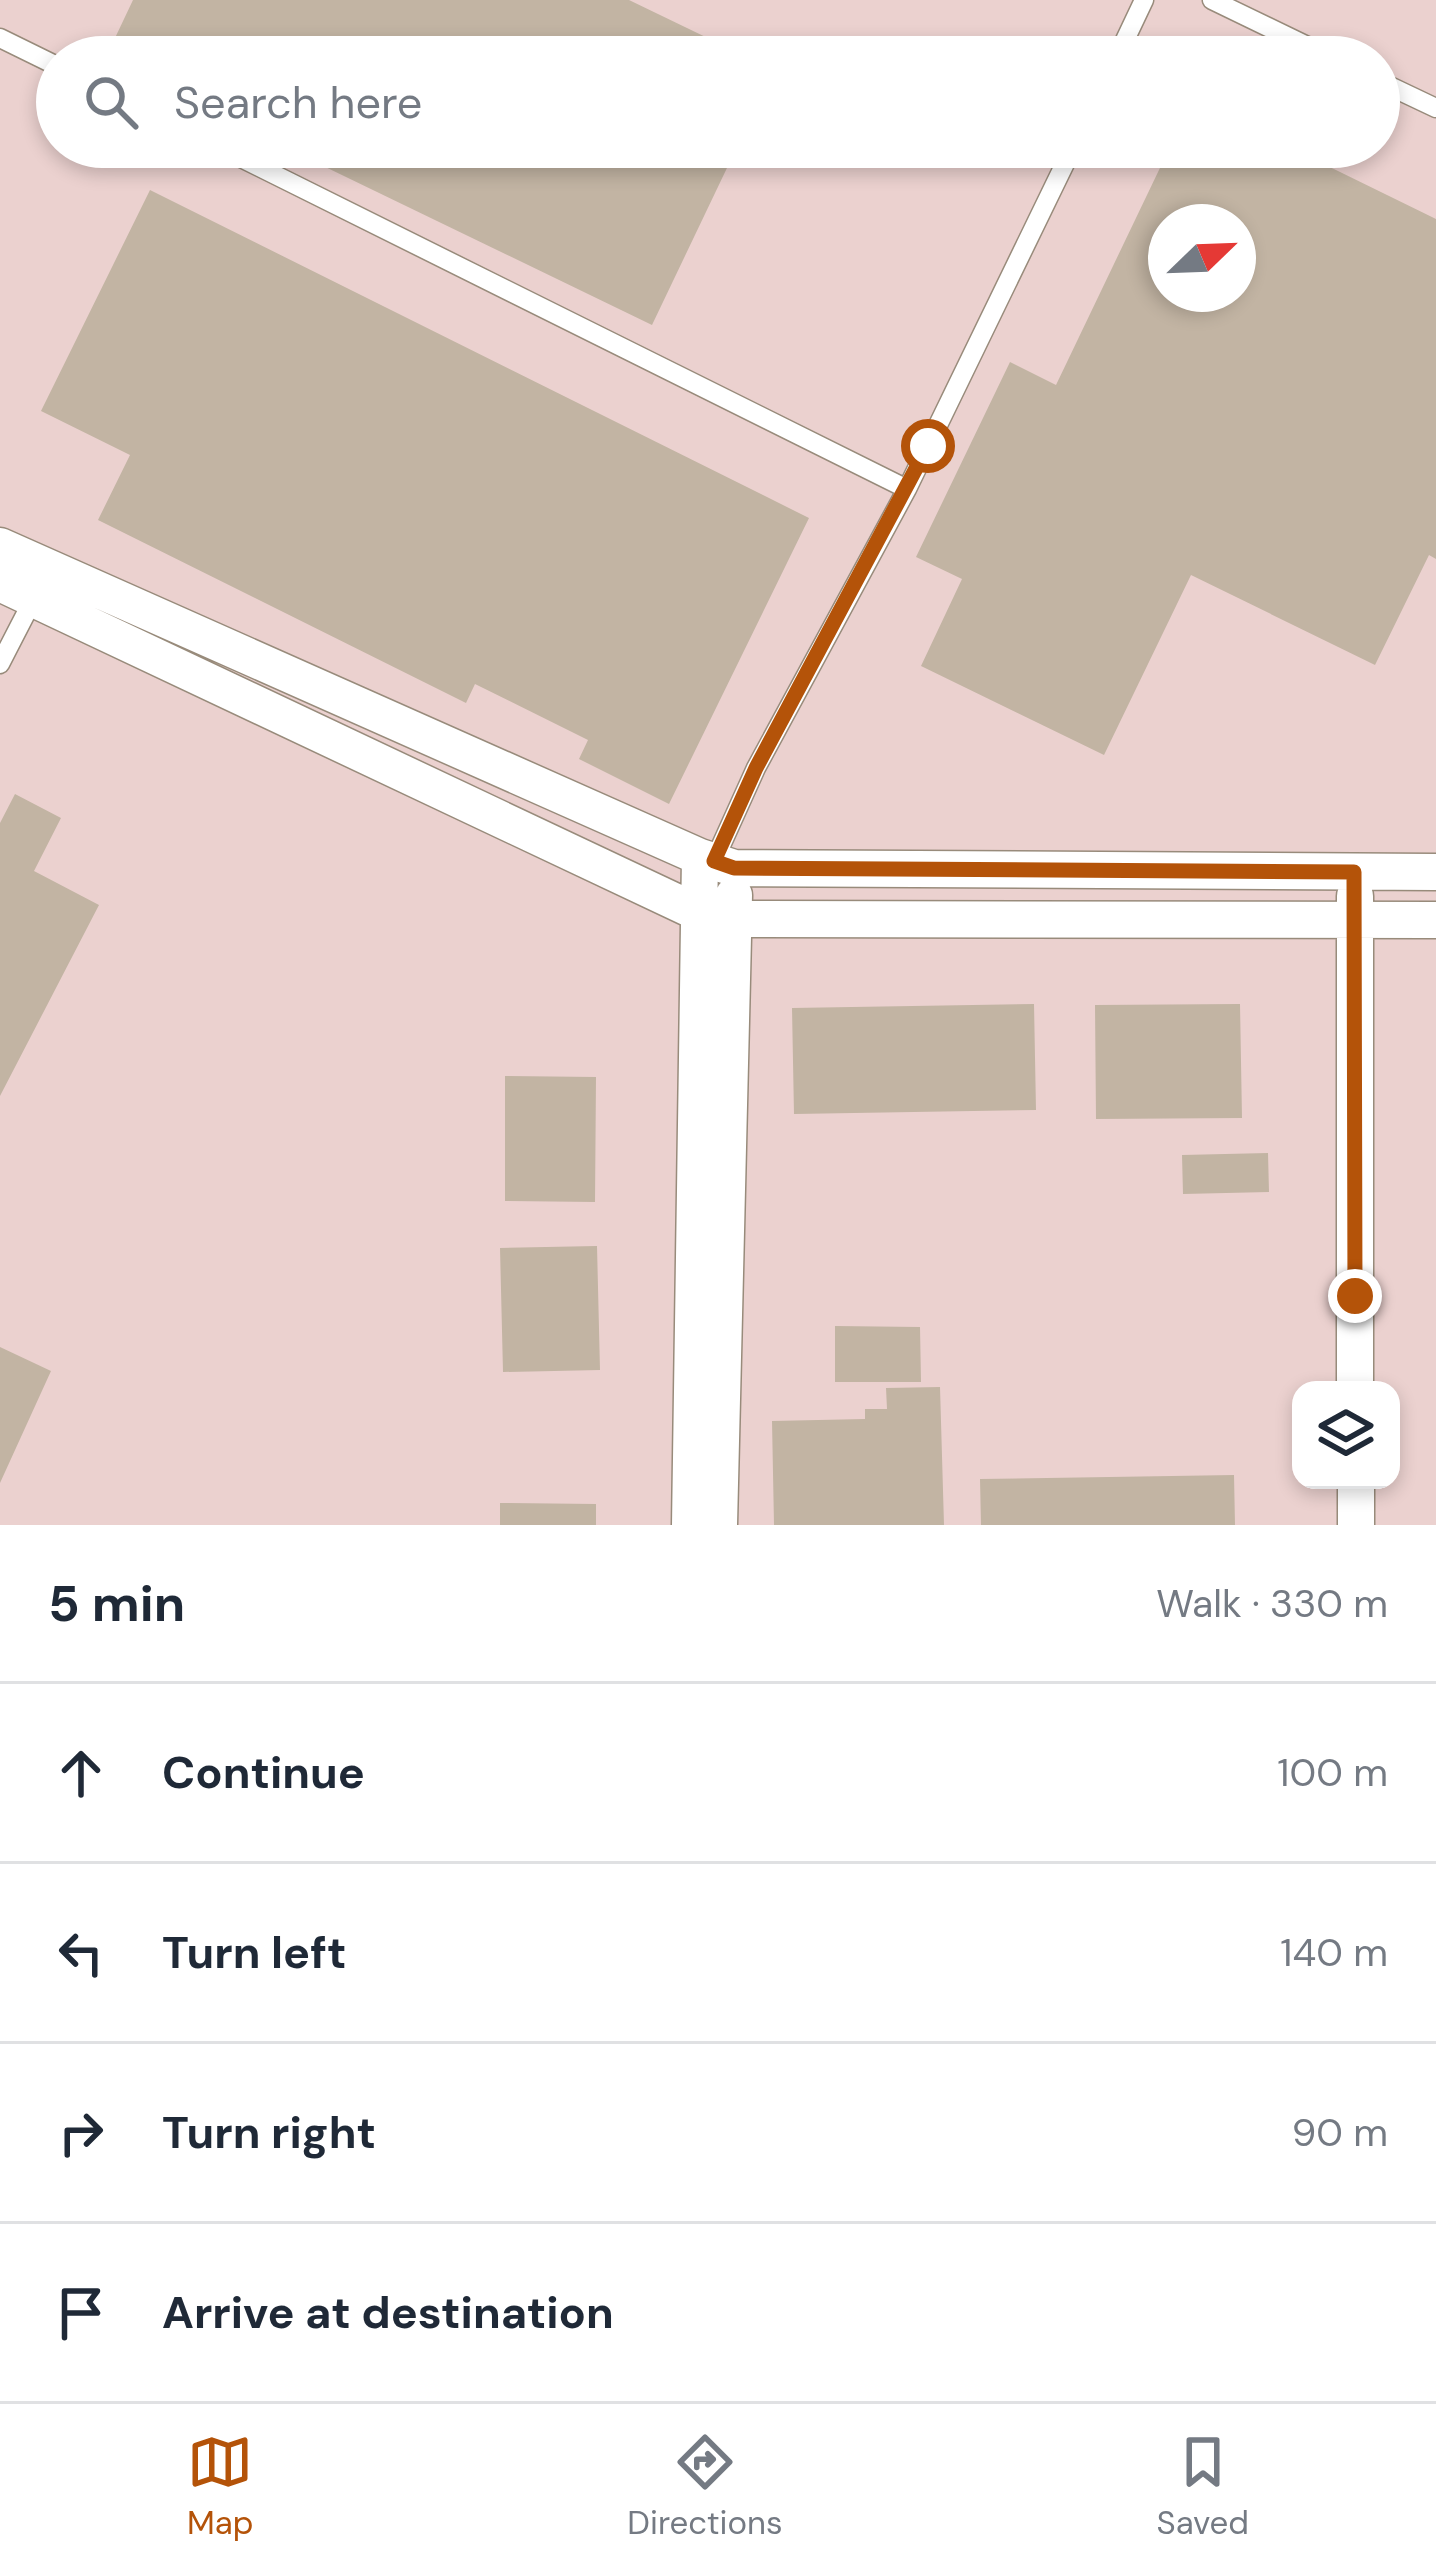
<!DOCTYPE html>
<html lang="en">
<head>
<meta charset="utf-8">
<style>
	body { margin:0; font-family:"DM Sans",sans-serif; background:#f6f6f7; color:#1f2937 }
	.controls { position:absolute; right:36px; bottom:36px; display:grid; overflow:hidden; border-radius:24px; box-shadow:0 6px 18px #0003 }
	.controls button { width:108px; height:108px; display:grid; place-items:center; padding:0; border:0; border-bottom:3px solid #e0e1e3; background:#fff; color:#1f2937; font:60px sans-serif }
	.compass { position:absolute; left:1148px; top:204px; width:108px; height:108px; border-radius:50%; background:#fff; box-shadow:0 6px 18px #0003; rotate:67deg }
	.stop { position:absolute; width:36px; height:36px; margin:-27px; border:9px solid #b45309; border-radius:50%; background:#fff }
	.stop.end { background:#b45309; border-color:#fff; box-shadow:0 3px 12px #0008 }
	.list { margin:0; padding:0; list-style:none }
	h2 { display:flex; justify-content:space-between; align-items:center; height:156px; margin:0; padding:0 48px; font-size:51px }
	h2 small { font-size:39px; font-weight:400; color:#747a83 }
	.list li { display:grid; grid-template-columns:78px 1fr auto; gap:36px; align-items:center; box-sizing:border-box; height:180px; padding:0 48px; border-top:3px solid #e0e1e3 }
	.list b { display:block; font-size:45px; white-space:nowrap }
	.list em { font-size:39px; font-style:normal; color:#747a83 }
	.icon { flex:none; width:66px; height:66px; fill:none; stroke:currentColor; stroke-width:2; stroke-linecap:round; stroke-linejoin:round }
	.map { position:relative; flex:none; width:1436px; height:1525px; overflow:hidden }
	.search { position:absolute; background:#fff; box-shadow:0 6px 18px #0003; left:36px; right:36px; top:36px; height:132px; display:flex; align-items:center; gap:30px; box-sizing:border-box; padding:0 42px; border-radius:66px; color:#747a83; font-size:45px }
	.sheet { height:876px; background:#fff }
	nav { display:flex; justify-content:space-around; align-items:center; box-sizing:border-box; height:168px; border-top:3px solid #e0e1e3; background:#fff; font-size:33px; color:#747a83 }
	nav a { display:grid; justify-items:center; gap:6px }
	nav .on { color:#b45309 }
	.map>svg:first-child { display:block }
</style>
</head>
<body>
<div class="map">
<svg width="1436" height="1525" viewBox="0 0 1436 1525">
	<rect width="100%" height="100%" fill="#eedfce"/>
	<path fill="#ebd1cf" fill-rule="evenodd" d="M0,0H1436V1525H0ZM57,57H1379V147H57ZM1166,222H1238V294H1166ZM1301,1390H1391V1480H1301Z"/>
	<path fill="#c2b4a3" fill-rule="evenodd" d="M133,0H629L747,57H106Z
		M284,147H737L652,325Z
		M1170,147H1289L1436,219V559L1429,555L1375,665L1191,575L1104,755L921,666L962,579L916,557L1010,362L1056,385ZM1166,222H1238V294H1166Z
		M150,190L809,518L669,804L579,759L588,740L475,684L466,703L98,520L130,455L41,411Z
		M15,794L61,818L34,871L99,905L0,1096V823Z
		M1034,1004L1036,1110L794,1114L792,1008Z
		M1240,1004L1242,1118L1096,1119L1095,1005Z
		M505,1076L596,1077L595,1202L505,1201Z
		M1268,1153L1269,1192L1183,1194L1182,1155Z
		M597,1246L600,1370L503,1372L500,1248Z
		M835,1326L920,1327L921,1382H835Z
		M0,1347L51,1371L0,1483Z
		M940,1387L944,1525H774L772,1421L865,1419V1409H887L886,1388Z
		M1234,1475L1235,1525H981L980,1479Z
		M500,1503L596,1504V1525H500Z"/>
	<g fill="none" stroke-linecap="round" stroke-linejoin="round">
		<defs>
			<path id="service" d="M1212,0L1330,57
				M0,38L57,66
				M1117,57L1144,0
				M1379,81L1436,108
				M219,147L907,489
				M0,664L36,594
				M714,861L756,768L907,489L1073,147"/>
			<path id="minor" d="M0,546L700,857L734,868L1436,872
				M0,583L697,912L734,919L1436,920
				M1355,896V1390
				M1356,1480V1525
				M690,1525L700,857
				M719,1525L734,895"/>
		</defs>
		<use href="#service" stroke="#988b7b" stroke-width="21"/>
		<use href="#minor" stroke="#988b7b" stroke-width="39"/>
		<use href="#service" stroke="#fff" stroke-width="18"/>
		<use href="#minor" stroke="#fff" stroke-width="36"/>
	</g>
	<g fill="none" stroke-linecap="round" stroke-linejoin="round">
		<path stroke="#b45309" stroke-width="15" d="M928,446L756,768L714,861L734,868L1354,872L1355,1296"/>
	</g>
</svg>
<div class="controls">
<button><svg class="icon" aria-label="layers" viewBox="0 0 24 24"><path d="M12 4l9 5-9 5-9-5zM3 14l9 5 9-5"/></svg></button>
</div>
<svg class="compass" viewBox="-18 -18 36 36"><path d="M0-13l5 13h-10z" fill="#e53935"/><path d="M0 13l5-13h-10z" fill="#747a83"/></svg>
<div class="stop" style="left:928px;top:446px"></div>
<div class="stop end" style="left:1355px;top:1296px"></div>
<div class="search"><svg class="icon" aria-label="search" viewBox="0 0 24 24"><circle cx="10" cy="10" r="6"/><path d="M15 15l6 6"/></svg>Search here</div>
</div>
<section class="sheet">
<h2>5 min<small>Walk · 330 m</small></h2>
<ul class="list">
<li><svg class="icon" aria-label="ahead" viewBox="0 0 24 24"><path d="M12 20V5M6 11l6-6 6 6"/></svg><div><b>Continue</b></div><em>100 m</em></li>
<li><svg class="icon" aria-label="left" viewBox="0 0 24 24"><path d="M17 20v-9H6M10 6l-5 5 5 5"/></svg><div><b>Turn left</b></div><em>140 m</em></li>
<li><svg class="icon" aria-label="right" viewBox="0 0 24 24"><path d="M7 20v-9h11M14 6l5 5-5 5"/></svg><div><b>Turn right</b></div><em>90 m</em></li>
<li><svg class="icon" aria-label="arrive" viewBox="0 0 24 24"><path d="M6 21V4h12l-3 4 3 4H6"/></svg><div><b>Arrive at destination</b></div></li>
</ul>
</section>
<nav>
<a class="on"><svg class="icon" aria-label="map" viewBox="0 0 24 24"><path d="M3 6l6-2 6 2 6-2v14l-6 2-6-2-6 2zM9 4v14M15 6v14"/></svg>Map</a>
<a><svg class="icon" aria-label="directions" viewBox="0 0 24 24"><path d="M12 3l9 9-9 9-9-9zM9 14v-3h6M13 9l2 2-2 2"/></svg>Directions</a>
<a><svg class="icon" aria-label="saved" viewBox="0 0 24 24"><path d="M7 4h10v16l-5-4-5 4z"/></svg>Saved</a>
</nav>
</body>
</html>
